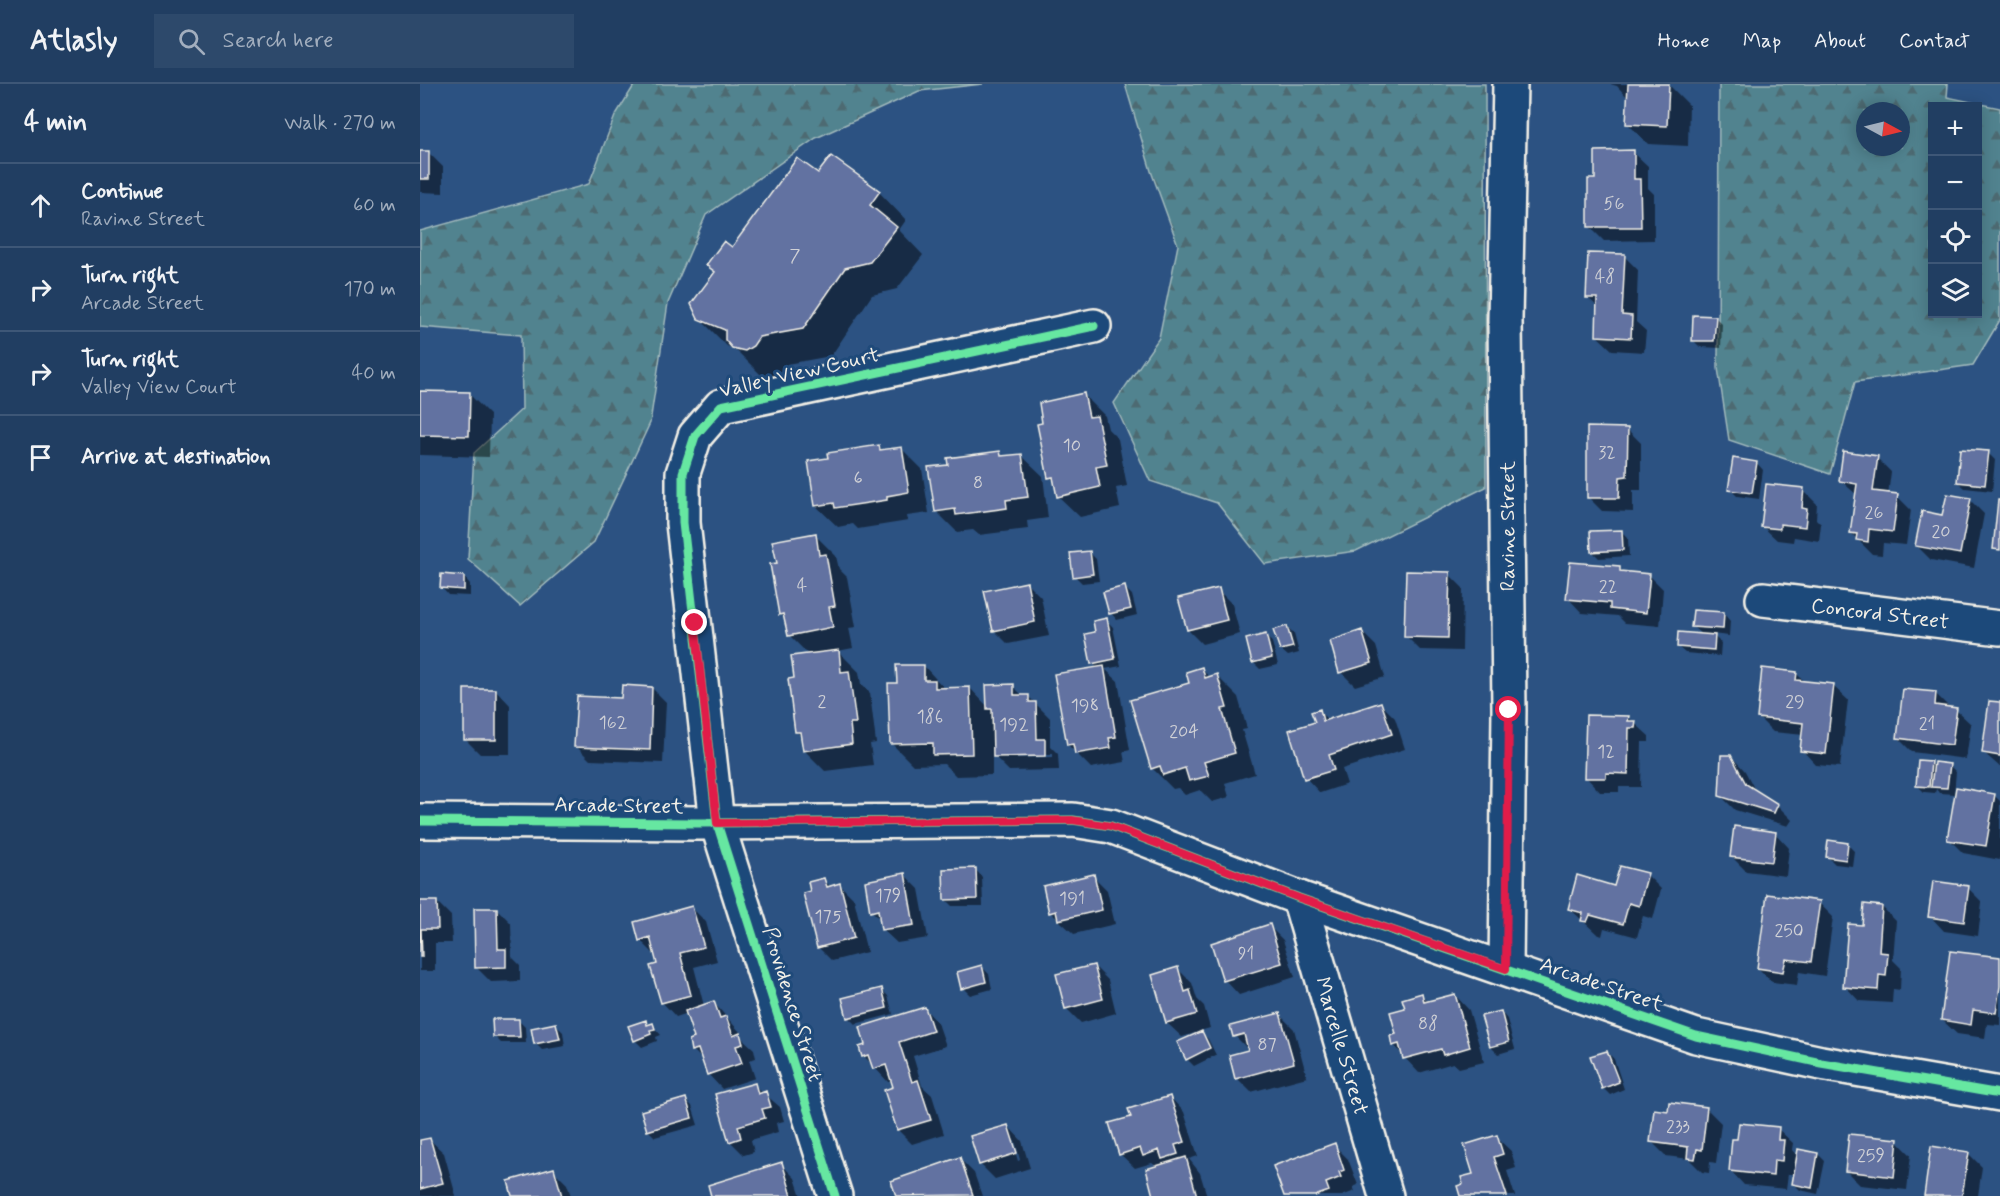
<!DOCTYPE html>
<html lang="en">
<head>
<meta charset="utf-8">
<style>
	body { margin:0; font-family:Mynerve,sans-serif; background:#2d496b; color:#f1f3f6 }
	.controls { position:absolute; right:18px; top:18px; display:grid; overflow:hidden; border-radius:0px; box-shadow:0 3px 15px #0003 }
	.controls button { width:54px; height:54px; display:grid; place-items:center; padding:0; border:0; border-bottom:2px solid #3e5777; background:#213e62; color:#f1f3f6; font:30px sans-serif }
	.compass { position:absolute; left:1436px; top:18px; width:54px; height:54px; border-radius:50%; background:#213e62; box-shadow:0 3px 15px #0003; rotate:97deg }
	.stop { position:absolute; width:18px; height:18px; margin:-14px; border:4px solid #e11d48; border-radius:50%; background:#fff }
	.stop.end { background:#e11d48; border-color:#fff; box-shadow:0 2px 6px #0008 }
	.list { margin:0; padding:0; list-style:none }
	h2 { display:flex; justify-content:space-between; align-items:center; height:78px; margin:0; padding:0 24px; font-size:26px }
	h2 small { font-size:20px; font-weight:400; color:#a2aebe }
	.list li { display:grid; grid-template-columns:39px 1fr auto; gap:18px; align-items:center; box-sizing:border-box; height:84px; padding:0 24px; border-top:2px solid #3e5777 }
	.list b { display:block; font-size:22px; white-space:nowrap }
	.list p { margin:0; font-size:20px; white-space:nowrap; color:#a2aebe }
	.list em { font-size:20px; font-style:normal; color:#a2aebe }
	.icon { flex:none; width:33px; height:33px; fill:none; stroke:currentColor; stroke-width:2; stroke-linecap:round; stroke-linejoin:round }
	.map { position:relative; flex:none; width:1580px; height:1112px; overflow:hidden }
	header { display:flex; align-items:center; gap:36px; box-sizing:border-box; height:84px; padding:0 30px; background:#213e62; border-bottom:2px solid #3e5777 }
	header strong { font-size:28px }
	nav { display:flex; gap:33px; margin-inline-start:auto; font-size:21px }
	.search { width:420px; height:54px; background:#2d496b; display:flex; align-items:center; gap:15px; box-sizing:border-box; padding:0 21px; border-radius:0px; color:#a2aebe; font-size:22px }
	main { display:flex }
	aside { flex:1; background:#213e62 }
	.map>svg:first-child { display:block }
</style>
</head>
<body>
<header>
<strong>Atlasly</strong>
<div class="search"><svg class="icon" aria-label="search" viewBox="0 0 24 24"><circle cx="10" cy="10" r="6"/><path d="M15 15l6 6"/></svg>Search here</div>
<nav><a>Home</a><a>Map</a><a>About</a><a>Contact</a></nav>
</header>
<main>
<aside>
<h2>4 min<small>Walk · 270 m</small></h2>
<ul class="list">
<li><svg class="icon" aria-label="ahead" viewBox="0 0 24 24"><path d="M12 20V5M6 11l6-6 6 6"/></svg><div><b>Continue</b><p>Ravine Street</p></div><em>60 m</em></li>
<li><svg class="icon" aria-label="right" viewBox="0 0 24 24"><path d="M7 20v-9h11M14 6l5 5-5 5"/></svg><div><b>Turn right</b><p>Arcade Street</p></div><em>170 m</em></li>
<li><svg class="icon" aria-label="right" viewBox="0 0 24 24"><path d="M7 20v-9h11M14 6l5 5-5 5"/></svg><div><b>Turn right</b><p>Valley View Court</p></div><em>40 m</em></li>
<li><svg class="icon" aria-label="arrive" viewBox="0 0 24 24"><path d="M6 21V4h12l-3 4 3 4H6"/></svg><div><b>Arrive at destination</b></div></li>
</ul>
</aside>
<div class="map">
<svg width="1580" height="1112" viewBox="0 0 1580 1112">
	<defs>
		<pattern id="forest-firs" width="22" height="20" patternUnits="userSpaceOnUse" patternTransform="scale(1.5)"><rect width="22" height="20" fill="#51838f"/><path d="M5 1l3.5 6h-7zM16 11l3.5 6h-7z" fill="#4e6b72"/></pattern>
	</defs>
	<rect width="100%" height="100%" fill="#2c5282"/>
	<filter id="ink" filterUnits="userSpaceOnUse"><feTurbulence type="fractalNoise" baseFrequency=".0167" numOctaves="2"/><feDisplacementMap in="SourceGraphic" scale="12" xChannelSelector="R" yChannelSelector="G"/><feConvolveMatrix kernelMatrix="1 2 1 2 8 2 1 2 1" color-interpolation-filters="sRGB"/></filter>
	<g filter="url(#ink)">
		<path fill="url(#forest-firs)" stroke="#a2babc" stroke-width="1.5" fill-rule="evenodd" d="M215,0H563L499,7L396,54L286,131L248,219L230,339L174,458L100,522L48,475L54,369L102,325L101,251L0,243V147L169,100L195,32Z
			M705,0H1065L1066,403L936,467L845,480L797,419L730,397L694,319L739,254L758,161L731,87Z
			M1299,0H1528L1527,13L1580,24V236L1553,281L1435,298L1410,390L1309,356L1298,284ZM1512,22H1558V230H1512ZM1445,27H1481V63H1445Z"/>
		<path fill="#0007" fill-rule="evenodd" d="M1190,0H1248L1269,21L1268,62L1228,60L1207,39L1208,14L1197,2Z
			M1213,68L1228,82V104L1234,110V156L1184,157L1170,143L1176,96Z
			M0,69H9L23,83V109L0,108Z
			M459,108L486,136L479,146L503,171L477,205L452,211L411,272L367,280L361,289L353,293L341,291L316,266L307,262L279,234L296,189L288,181L313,165Z
			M1204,172L1218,186L1216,238L1226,247L1224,268L1192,266L1177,252L1179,224L1167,213Z
			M1295,233L1302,240L1301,264L1280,263L1273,256Z
			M0,309L49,310L70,331L69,373L0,371Z
			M664,311L685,332L688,345L698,355L707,402L696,404L700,424L660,433L638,412L636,399L630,393Z
			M1207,345L1221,359V406H1213V428L1182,427L1168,413Z
			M459,362L463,367L481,364L502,385L509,429L487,432L488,437L438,445L433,440L418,443L396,422Z
			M579,369L584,374L601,371L623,392L628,434L607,437L608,445L559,451L553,446L537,448L516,427L529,382Z
			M1568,369L1575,376L1572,407L1545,404L1538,398Z
			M1457,374L1471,388L1468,411L1477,412L1491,426L1486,461L1463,459L1462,471L1452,470L1431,449L1437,411L1421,397Z
			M1337,379L1343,386L1339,415L1317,412L1310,405Z
			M1383,406L1397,420L1396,435L1401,440L1399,457L1374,453L1373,458L1357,456L1342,442Z
			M1550,416L1564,430L1554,484L1511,476L1497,462L1524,433Z
			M1201,447L1208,454L1209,472L1179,474L1172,467Z
			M395,451L416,472L419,485L427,493L436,543L429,544L433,564L418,567L439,588L441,600L450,609L456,659L450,660L453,681L405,687L384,666L383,654L377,648L376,595L389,571L369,551L366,536L360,530L358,480Z
			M669,468L676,475L679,497L662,499L655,492Z
			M1199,484L1204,489L1229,491L1243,505L1240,542L1205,539L1198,532L1162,529L1148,514Z
			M1029,490L1043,504L1042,567L1000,566L986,552Z
			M44,493L50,500V512L28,511L22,504Z
			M607,499L621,513L629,552L588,560L574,546Z
			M705,504L712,511L717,531L697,536L691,529Z
			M798,506L812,520L820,550L782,560L768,546Z
			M1304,530L1310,537L1309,552L1292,550L1301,559L1300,572L1265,569L1258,563L1282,551L1273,543Z
			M686,536L693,543L701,582L685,585L698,597L710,666L703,668L705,678L671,684L648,661L677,584L673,579L677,549Z
			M867,543L874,550L879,569L868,572L861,566Z
			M942,548L956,562L965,593L935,602L921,588Z
			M845,552L852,558L858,581L840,585L833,578Z
			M504,582L525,605L550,604L568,623L593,602L603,612H608L630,634V662L638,670L639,686L589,687L572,670V691L536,692L524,680L493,681L472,660L478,600ZM633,670V673L586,674V671Z
			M782,585L790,594L797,592L818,613L827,645L822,646L835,690L805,699L809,713L792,718L780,706L765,711L758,704L753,705L732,684Z
			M1376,589L1385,598L1413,602L1428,616L1420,683L1396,681L1382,666L1384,651L1353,648L1338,633Z
			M232,604L246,618L243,679L170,676L156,662L203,615Z
			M76,606L90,621V670H60L45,655Z
			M1516,610L1531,625L1536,626L1551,640L1546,675L1492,668L1478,654Z
			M961,620L975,634L985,665L922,685L927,700L900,709L886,694L899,627L909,637Z
			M1580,620V683L1564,669Z
			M1208,633L1229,652V658H1222L1221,703H1199V708H1180L1166,693Z
			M1311,672L1325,687L1336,708L1357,721L1372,736L1368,742L1315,726L1300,711Z
			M1510,679L1515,683L1529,681L1536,688L1534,710L1519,709L1516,705L1515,709L1504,708L1497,701Z
			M1574,711L1580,717V776L1543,769L1529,755Z
			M1355,749L1369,764L1366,792L1326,787L1312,773Z
			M1427,760L1434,767L1432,782L1415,780L1408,773Z
			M556,786L562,793L563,822H532L525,815Z
			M485,791L499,805L508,854L477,859L462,845L461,836L452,827Z
			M1227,791L1241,805L1233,835L1223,832L1217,853L1184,844L1182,852L1177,850L1149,824Z
			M673,792L687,806L695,840L654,850L630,828Z
			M404,796L411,803L420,801L434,815L447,868L412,877L398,863L392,808Z
			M1548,804L1562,818L1558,852L1524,847L1510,832Z
			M17,818L31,832L32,859H15V887H0V819Z
			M1399,819L1413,833L1405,892L1379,888L1377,901L1352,898L1338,884Z
			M1462,823L1476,837L1473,876L1481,884L1480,906L1473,905L1472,919L1439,917L1425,902L1443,842Z
			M272,824L286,838L297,877L274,883L284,922L294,919L320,948L322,954L334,965L336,974L329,976L335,994L302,1005L288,990L284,977L273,966L276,955L268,929L256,933L242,918L239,881L236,870H234L220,856Z
			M77,825L91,839L92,873L100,881V897L71,898L57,884Z
			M849,842L863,856L875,893L819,911L805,896Z
			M1580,875V941L1567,940L1565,954L1537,950L1522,936Z
			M674,882L688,896L696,929L661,939L647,925L638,891Z
			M562,883L569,890L572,905L550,911L543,904Z
			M758,885L772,899L777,915L784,922L790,944L780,947L788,955L796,971L774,982L767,975L778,948L762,953L747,939L733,892Z
			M461,905L468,912L473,930L435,940L428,933Z
			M1001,911L1009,918L1035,911L1049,926L1064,978L1039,984L1033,979L999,989L985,974L974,961L987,925Z
			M504,924L518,939L526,962L493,972L502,1002L512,1011L524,1050L492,1060L478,1046L466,1007L475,1004L473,997L468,998L444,972Z
			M1081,928L1087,935L1095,965L1078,970L1071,963Z
			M860,931L874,945L887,993L831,1008L817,994L830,967L815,952Z
			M98,936L105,943L106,959H81L74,952Z
			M225,938L229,942L232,941L241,951L236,953L237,957L222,963L215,956Z
			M136,941L143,948L145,962L122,966L115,959Z
			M1187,968L1194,975L1204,1005L1190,1011L1183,1004Z
			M334,1001L360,1023L364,1037L356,1039L358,1048L331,1056L334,1068L324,1071L310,1057Z
			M750,1013L764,1028L778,1072L769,1075L780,1089L787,1112H735L737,1083L732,1079L715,1084L700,1070L712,1034Z
			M266,1016L272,1022L278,1041L235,1053L228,1046Z
			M1286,1024L1301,1039L1296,1079L1290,1078L1289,1089L1282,1088L1269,1075L1246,1072L1232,1058L1250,1028Z
			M588,1042L602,1057L610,1084L575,1095L560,1080ZM592,1057H595L600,1076L598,1077Z
			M1358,1045L1373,1059L1372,1066L1378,1073L1398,1070L1405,1077L1398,1110L1380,1106L1373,1099L1375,1090H1368L1366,1105L1324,1101L1310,1086L1318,1057Z
			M1076,1053L1091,1067L1096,1084L1087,1087L1095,1112H1042L1045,1101L1055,1090Z
			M9,1055L24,1069L36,1112H0V1058Z
			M1477,1057L1491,1071L1487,1106L1440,1101L1426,1087Z
			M914,1061L928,1075L938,1101L933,1103L935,1107L922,1112H865Z
			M1548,1069L1562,1083L1558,1112H1505Z
			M540,1075L554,1089L562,1112H477L473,1098Z
			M361,1080L375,1094L381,1112H293Z
			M133,1086L147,1100L151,1112H93Z"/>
		<path fill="#6272a1" stroke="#f4f1e8" stroke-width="1.5" d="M1208,0H1249L1247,42L1206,40Z
			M1214,66V95H1220L1221,143H1168V95H1175V67Z
			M0,67H9V95H0Z
			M411,72L460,107L450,121L477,143L450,178L425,184L383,245L339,253L333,262L325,267L312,264L305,256V246L278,235L271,220L295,188L286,181L304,157L312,163L377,74L398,89Z
			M1168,169L1205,170L1202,231L1212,232L1211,254L1176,252L1177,214H1166Z
			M1273,231L1296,232L1294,257H1272Z
			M0,307L50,308L49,352L0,351Z
			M664,309L669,333L677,332L687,381L676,383L680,403L637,413L633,393L628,394L617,340L622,339L619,319Z
			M1167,343L1208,344L1207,392L1200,393L1199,414H1167Z
			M459,361L460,366L482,363L489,408L467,412V416L415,424L414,419L395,422L388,377L408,374L407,369Z
			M1540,365L1569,367L1565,401L1537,398Z
			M580,367L581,372L602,370L608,413L586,416L587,424L536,431L535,425L515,428L508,383L528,381L527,374Z
			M1423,367L1458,372L1453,407L1478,410L1473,448L1449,445L1448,458L1436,456L1437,450L1430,449L1437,400L1419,397Z
			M1313,374L1337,378L1332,409L1308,406Z
			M1346,400L1384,404L1382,424L1387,425L1385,443L1360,440V445L1341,443Z
			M1527,410L1551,414L1540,470L1495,462L1502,427L1522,431Z
			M1578,416H1580V466L1573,465Z
			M1202,446L1203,466L1171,468L1170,447Z
			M396,449L399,471L406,470L415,522L409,523L413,543L368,552L363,530L359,531L350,480L357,479L352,457Z
			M670,467L673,490L653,493L650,469Z
			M1150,478L1200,482V487L1230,490L1226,529L1190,525V519L1146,515Z
			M986,487L1030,488L1028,554L984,553Z
			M21,490L44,492V506L20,504Z
			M607,498L615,538L573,547L564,507Z
			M705,502L711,525L689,530L683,508Z
			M799,504L807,536L767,546L758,514Z
			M1273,526L1304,528L1303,545L1271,543Z
			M687,534L695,575L671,580L665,550L675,548L673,537Z
			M867,542L873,563L860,566L853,546Z
			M942,546L952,579L919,589L910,557Z
			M1258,548L1295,551L1294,566L1257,563Z
			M846,550L852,574L832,579L826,555Z
			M419,566L421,588L429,587L436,639H430L432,660L383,667L380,648H375L368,595L374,594L371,572Z
			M476,581H504V596H515V604L550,603L552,670L513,671V659L470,660L468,599H477Z
			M684,582L696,653L689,654L691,664L655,670L653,660L647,661L634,590Z
			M782,583L785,594L797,590L807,624L802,625L815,669L784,678L789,692L769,697L765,684L743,691L740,682L731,685L710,616L769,599L766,588Z
			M1342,584L1377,588L1376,596L1414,600L1406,670L1380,667L1383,639L1337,634Z
			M594,600V611H609V618H616L617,655H625V672L573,673L572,625H567L566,601Z
			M202,601L232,603L230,666L154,663L157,612L201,614Z
			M44,605H76V656H44Z
			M1483,605L1516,608L1515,621L1537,624L1532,661L1477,654Z
			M1569,617L1580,618V672L1562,669Z
			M961,618L972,650L909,671L914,686L884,695L869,646L895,638L891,628L900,625L903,637Z
			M1166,631L1209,632L1208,637H1216L1215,644H1209L1208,690L1186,689V694H1164Z
			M1301,671H1311L1326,700L1358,720L1354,729L1299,712Z
			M1498,676L1511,677L1509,703L1496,702Z
			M1514,678L1530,680L1527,704L1511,703Z
			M1536,703L1575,710L1566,762L1527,756Z
			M1314,742L1356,748L1352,778L1310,773Z
			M1408,756L1428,759L1426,776L1406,773Z
			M1200,782L1228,789L1219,822L1209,819L1203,840L1170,831L1167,838L1161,837L1163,829L1148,825L1157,791L1194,802Z
			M556,784L557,815L524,816L523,785Z
			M485,789L494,841L461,846L458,826L450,828L445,797Z
			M674,790L682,826L638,836L636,827L629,829L623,802Z
			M404,794L407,803L420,799L434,854L397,864L383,809L390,807L388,798Z
			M1513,797L1549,802L1544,838L1508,833Z
			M1347,810L1400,817L1391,878L1366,875L1363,888L1337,884Z
			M0,817H17L18,845H1L2,873H0Z
			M1444,820L1462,822L1459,868L1468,869L1466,892L1459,891L1458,906L1423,903L1428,840L1442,841Z
			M272,822L284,863L260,869L271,911L241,919L230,882L237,880L230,853L219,857L214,838Z
			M54,824H77L78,865H86V883L55,884Z
			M850,840L862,879L803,897L791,859Z
			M1530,867L1580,873V902L1576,929L1553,926L1551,941L1521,936Z
			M562,881L566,898L541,905L537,888Z
			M674,881L683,915L645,925L636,890Z
			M758,883L765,908L770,906L777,930L746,939L732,891Z
			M462,904L467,924L427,934L422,914Z
			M1002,909L1004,918L1035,910L1050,963L1023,971L1021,965L983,975L979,960L972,962L970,952L976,950L970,928L985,924L982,915Z
			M294,917L300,934L306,932L313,952L320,949L323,960L316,962L322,979L287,991L278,965L271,967L269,956L274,954L265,927Z
			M505,923L513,947L479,958L492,998L498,996L511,1036L477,1046L464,1006L473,1003L466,981L453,985L448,971L442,973L439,963L445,961L440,943Z
			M1081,927L1089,958L1070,963L1061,932Z
			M860,929L874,979L815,995L809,971L828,966L824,950L813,953L810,942Z
			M72,935H99L100,953H73Z
			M226,936L227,941L233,939L235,945L230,946L231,950L214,957L208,942Z
			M136,939L140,955L114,960L111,944Z
			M782,947L790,964L766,976L757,958Z
			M1187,967L1199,998L1182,1005L1170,972Z
			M335,999L338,1010L346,1007L351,1023L342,1025L345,1034L318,1042L321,1054L309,1058L295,1010Z
			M750,1012L765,1058L755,1061L758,1070L742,1075L739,1066L723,1072L720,1064L699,1071L689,1039L711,1033L708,1025Z
			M266,1014L272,1034L227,1047L221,1027Z
			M1249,1018L1287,1023L1282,1066L1277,1065L1275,1075L1267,1074L1268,1063L1230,1058L1234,1025L1248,1027Z
			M1319,1039L1359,1043L1358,1056H1364L1362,1077L1354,1076L1353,1092L1309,1087L1312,1055H1317Z
			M588,1041L597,1069L559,1081L550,1052Z
			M1429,1050L1478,1055L1474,1093L1425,1087Z
			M1077,1051L1083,1070L1074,1073L1087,1112H1040L1037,1102L1043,1100L1041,1093L1053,1090L1044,1061Z
			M10,1054L23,1099L0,1105V1056Z
			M915,1059L924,1086L919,1088L921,1093L906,1099L909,1107L895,1112H864L853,1082Z
			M1511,1062L1549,1068L1542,1112H1504Z
			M1378,1065L1398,1069L1392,1104L1372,1100Z
			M540,1073L553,1111L476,1112L471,1097Z
			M766,1073L777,1112H733L726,1085Z
			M362,1078L372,1112H291L288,1101Z
			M134,1084L142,1112H92L88,1097Z"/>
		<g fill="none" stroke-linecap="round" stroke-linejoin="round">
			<defs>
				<g id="street">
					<path id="s1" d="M1343,515L1580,544"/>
					<path d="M0,737L278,739L653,736L691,742L879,814L1276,952L1401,979L1580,1010"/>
					<path id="s2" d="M879,814L966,1112"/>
					<path d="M1086,885L1089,626L1085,235L1090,0"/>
					<path d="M415,1112L297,739L263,439V389L275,352L301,322L674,242"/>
				</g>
			</defs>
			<use href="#street" stroke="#f4f1e8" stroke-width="38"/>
			<use href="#street" stroke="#1f4a7a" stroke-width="33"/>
			<defs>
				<path id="cycleway" d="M0,737L278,739L653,736L691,742L879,814L1276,952L1401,979L1580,1010
					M415,1112L297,739L263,439V389L275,352L301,322L674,242"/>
			</defs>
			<use href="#cycleway" stroke="#1f4a7a" stroke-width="13"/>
			<use href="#cycleway" stroke="#66e7a1" stroke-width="9"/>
		</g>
	</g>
	<g fill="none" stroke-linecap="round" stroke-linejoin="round" filter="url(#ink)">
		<path stroke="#e11d48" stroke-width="8" d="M275,539L297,739L652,736L691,742L879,814L1086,885L1089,626"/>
	</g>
	<g text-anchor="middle" stroke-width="6" stroke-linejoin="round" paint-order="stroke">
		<g font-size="18" fill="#d0d1d6">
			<text x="1194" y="125">56</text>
			<text x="375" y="177">7</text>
			<text x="1185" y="198">48</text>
			<text x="652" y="367">10</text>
			<text x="1187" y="374">32</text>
			<text x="438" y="399">6</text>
			<text x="558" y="404">8</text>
			<text x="1454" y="434">26</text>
			<text x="1521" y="453">20</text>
			<text x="382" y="507">4</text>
			<text x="1188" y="508">22</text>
			<text x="402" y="623">2</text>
			<text x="1375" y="623">29</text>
			<text x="665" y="627">198</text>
			<text x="510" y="638">186</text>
			<text x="193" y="644">162</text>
			<text x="1507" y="645">21</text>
			<text x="594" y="646">192</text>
			<text x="764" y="653">204</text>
			<text x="1186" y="673">12</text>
			<text x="468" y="817">179</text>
			<text x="652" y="820">191</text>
			<text x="408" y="838">175</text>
			<text x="1369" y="852">250</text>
			<text x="826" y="875">91</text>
			<text x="1008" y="945">88</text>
			<text x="847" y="966">87</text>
			<text x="1258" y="1048">233</text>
			<text x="1451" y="1077">259</text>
		</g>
		<g font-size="21" fill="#f4f1e8" stroke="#1f4a7a">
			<text transform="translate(379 288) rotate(-13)" y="7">Valley View Court</text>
			<text transform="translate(1087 442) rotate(-90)" y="7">Ravine Street</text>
			<text dy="7" stroke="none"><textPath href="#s1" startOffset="118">Concord Street</textPath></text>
			<text transform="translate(199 721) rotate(1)" y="7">Arcade Street</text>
			<text transform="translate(1182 900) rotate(19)" y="7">Arcade Street</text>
			<text transform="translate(373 920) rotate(73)" y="7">Providence Street</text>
			<text dy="7" stroke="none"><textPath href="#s2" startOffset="154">Marcelle Street</textPath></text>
		</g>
	</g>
</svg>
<div class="controls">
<button>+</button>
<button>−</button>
<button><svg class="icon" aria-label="locate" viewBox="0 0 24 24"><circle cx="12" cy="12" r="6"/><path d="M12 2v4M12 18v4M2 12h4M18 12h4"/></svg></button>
<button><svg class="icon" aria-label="layers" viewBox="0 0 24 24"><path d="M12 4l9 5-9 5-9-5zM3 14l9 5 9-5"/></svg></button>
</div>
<svg class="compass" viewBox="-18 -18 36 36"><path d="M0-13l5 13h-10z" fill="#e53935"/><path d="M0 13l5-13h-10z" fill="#a2aebe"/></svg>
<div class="stop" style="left:1089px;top:626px"></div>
<div class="stop end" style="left:275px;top:539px"></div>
</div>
</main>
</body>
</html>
